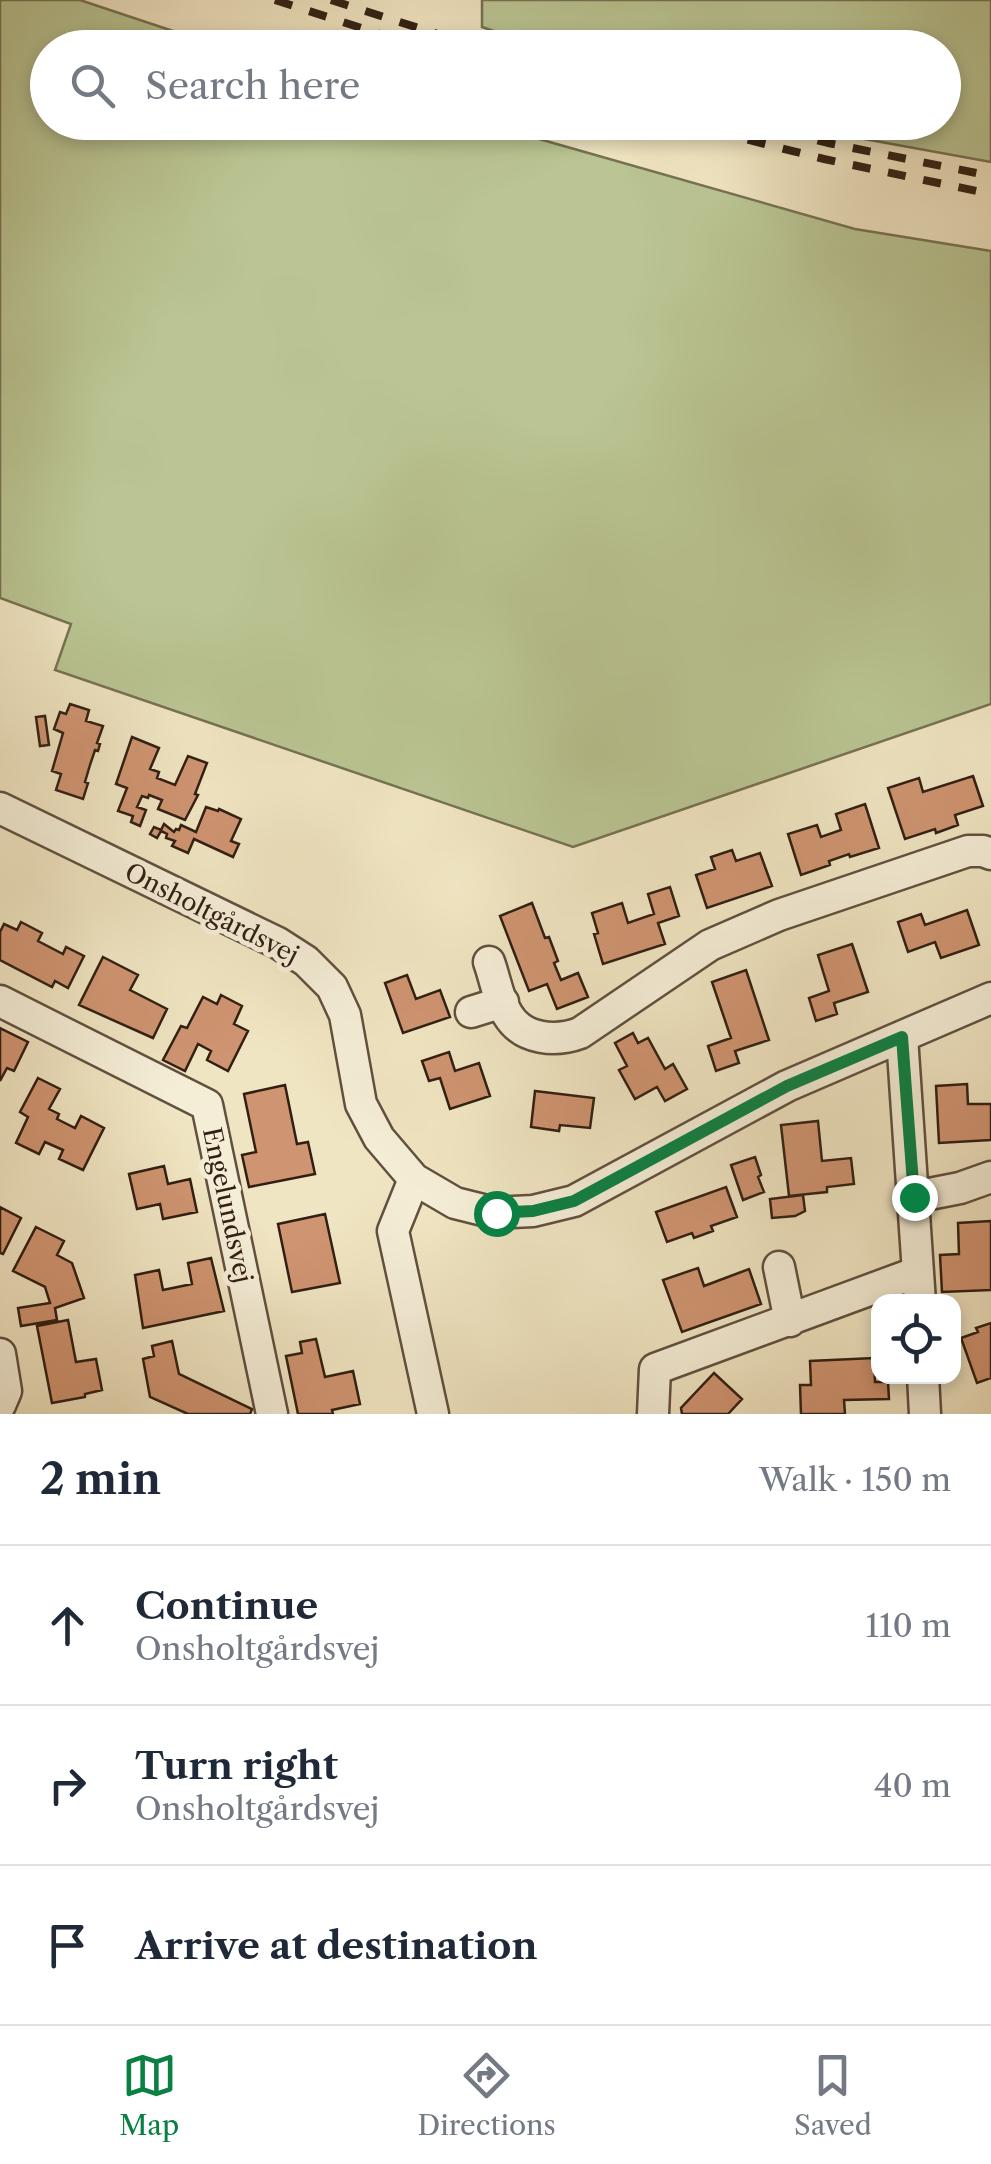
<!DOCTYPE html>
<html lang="en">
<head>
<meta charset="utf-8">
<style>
	body { margin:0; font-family:"Libre Caslon Text",serif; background:#f6f6f7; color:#1f2937 }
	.controls { position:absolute; right:30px; bottom:30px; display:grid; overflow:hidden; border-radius:20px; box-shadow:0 5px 15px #0003 }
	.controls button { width:90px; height:90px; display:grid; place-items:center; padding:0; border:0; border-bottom:2px solid #e0e1e3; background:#fff; color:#1f2937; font:50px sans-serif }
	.stop { position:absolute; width:30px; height:30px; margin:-22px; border:8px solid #0b8043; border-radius:50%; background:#fff }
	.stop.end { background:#0b8043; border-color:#fff; box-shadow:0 2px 10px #0008 }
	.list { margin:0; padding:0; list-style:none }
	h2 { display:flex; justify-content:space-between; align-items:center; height:130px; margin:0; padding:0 40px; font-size:42px }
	h2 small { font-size:32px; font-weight:400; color:#747a83 }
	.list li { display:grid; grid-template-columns:65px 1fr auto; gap:30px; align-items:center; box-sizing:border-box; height:160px; padding:0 40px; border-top:2px solid #e0e1e3 }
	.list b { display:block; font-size:38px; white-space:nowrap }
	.list p { margin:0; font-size:32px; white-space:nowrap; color:#747a83 }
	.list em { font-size:32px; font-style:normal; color:#747a83 }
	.icon { flex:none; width:55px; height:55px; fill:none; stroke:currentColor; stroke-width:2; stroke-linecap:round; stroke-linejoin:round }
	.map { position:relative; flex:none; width:991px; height:1414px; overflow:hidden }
	.search { position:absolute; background:#fff; box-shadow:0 5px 15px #0003; left:30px; right:30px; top:30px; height:110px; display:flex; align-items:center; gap:25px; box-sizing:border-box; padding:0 35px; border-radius:55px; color:#747a83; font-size:38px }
	.sheet { height:610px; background:#fff }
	nav { display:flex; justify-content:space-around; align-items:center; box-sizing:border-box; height:140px; border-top:2px solid #e0e1e3; background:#fff; font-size:28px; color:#747a83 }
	nav a { display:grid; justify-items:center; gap:5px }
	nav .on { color:#0b8043 }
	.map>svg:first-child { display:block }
</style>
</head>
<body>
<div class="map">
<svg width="991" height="1414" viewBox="0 0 991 1414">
	<rect width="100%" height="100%" fill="#f0e5c2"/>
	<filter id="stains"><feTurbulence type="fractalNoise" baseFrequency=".002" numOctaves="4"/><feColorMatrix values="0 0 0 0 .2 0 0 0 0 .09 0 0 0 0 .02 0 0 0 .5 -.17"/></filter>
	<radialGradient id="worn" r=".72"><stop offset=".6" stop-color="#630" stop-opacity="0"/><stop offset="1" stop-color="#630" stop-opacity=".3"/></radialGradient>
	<path fill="#bac593" stroke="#767253" stroke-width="2.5" d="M0,0H80L221,47L48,48V122L483,123L855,229L991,251V704L573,847L55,670L71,624L0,598Z
		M482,0H991V162L837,134L798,123L944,122V48L540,47L482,27Z"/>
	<path fill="#cf9471" stroke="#311f13" stroke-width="2.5" d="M70,704L89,710L86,721L103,726L97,743L100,744L98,751L95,750L90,765L85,782L88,783L83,799L56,790L61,774L52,771L63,733L54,729L60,712L66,714Z
		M45,716L49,745L40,746L36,717Z
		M132,737L159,748L150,769L159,772L157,778L175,785L188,756L207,763L195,794L198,795L185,820L158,809L162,800L149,795L148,798L142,796L137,807L146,810L140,826L131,822L133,816L118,811L127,788L116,784Z
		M973,776L983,806L955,815L958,825L936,833L935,829L905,839L888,788L919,778L923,792Z
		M865,804L879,848L850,857L849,854L829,861L830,865L801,875L788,834L817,825L821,837L841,830L836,814Z
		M206,807L218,811L219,809L241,819L231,841L239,844L233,857L194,839L188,853L172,846L175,841L166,838L167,834L161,831L157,838L150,834L154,827L161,830L164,824L174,832L176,829L179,830L181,825L196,832Z
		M732,850L736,861L760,853L772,886L707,908L696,875L715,869L711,857Z
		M670,887L679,916L658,923L665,944L603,964L594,934L598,933L592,913L622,903L628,923L654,914L648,894Z
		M532,903L545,938L549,937L558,961L554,963L561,980L578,973L588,997L557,1009L547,984L529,991L500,916Z
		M967,910L979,945L941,958L935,942L908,952L898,922L921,914L925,925Z
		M21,922L42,933L38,941L63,954L66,947L84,956L68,988L55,981L52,987L0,960V932L4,924L17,930Z
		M852,944L868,992L834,1003L837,1014L816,1021L809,998L829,991L818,955Z
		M103,957L138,975L130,990L167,1009L153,1038L79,1005Z
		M746,970L769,1040L735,1051L739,1063L716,1071L708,1046L731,1038L712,982Z
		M407,975L416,999L440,990L450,1017L403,1033L385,983Z
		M221,995L242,1006L234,1024L248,1031L228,1071L207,1060L211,1051L198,1044L185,1071L163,1060L181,1026L187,1028L203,997L217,1004Z
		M0,1028L28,1042L14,1071L7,1068L0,1081Z
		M633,1033L638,1043L648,1038L665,1069L673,1064L687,1089L665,1101L657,1087L635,1099L619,1070L627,1066L615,1043Z
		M449,1052L455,1071L479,1063L490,1096L450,1109L440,1078L429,1081L422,1061Z
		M38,1078L60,1089L49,1109L59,1114L57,1119L75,1128L81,1116L104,1128L83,1170L59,1159L63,1150L45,1142L39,1154L16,1143L28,1117L20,1112Z
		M967,1084L968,1104H991V1140L939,1143L936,1086Z
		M285,1085L297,1144L308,1142L315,1174L249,1187L242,1155L256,1152L244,1094Z
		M535,1091L594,1098L590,1128L560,1125L559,1131L531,1127Z
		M818,1121L822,1161L851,1158L854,1184L827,1187V1192L789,1196L781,1125Z
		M755,1157L761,1175L758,1177L764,1192L743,1200L731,1165Z
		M164,1166L168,1184L190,1179L197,1212L163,1219L160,1204L137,1209L129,1174Z
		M726,1187L737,1217L711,1226L713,1231L694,1238L692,1233L667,1242L656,1212Z
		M803,1195L805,1211L795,1216L772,1218L770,1199Z
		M0,1207L21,1218L3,1254L0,1253Z
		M325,1214L340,1283L292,1292L278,1224Z
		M991,1221V1290L942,1292L940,1255L959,1254L958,1223Z
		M36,1227L64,1241L57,1255L72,1263L84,1298L55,1308L57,1320L21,1326L18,1308L50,1303L45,1287L13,1271Z
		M211,1258L224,1311L143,1328L135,1275L159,1270L163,1290L192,1284L188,1263Z
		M698,1268L704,1286L749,1269L761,1304L682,1332L663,1280Z
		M68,1320L76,1362L96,1359L102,1390L85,1394V1397L52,1403L37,1326Z
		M991,1323V1378L977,1383L961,1338L978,1332L976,1328Z
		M316,1339L325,1377L353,1371L360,1404L332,1410L333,1414H298L286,1356L302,1353L300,1342Z
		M172,1341L179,1374L252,1409L250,1414H188L150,1397L143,1359L154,1356L152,1346Z
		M874,1358L875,1382H888L889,1399L844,1400L845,1414H801L800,1385H811L810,1361Z
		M714,1373L742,1399L728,1414H682L681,1408Z"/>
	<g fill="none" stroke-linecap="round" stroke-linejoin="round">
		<defs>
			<path id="minor" d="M0,808L278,943L306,961L332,987L345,1015L361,1104L379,1138L414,1179L455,1203L495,1213L533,1211L574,1201L787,1086L991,998
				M489,962C495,978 498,1000 508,1015C523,1040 556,1042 580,1033L710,945L779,915L968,851H983L991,854
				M0,1001L207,1105L272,1414
				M471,1012L503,1002
				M902,1037L920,1302
				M414,1179L393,1231L433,1414
				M914,1197L960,1188L991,1177
				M779,1267L790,1321
				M0,1354L6,1391L0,1405
				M923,1376L925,1414
				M653,1414L655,1369L918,1272"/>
		</defs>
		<use href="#minor" stroke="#61503f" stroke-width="35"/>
		<use href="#minor" stroke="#f5eed7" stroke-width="30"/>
		<path stroke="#311f13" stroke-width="8" stroke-dasharray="18 18" stroke-linecap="butt" d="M275,0L423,48
			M331,0L481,48
			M678,122L824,159L991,194
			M748,122L828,143L991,176"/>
	</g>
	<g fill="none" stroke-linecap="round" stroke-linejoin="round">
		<path stroke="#0b8043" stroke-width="12" d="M496,1213L533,1211L574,1201L787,1086L902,1037L914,1197"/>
	</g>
	<g text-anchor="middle" stroke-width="10" stroke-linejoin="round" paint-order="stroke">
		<g font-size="25" fill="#311f13" stroke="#f5eed7">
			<text transform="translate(212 913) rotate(27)" y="9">Onsholtgårdsvej</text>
			<text transform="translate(228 1205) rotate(78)" y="9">Engelundsvej</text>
		</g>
	</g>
	<rect width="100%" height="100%" filter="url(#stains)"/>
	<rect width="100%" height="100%" fill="url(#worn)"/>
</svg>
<div class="controls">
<button><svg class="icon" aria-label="locate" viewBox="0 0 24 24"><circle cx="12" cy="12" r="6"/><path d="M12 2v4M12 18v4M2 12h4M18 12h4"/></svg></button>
</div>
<div class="stop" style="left:496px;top:1213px"></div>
<div class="stop end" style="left:914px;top:1197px"></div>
<div class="search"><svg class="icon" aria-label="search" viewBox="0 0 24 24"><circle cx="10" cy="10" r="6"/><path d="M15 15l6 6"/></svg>Search here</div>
</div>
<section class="sheet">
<h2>2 min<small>Walk · 150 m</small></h2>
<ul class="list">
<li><svg class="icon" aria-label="ahead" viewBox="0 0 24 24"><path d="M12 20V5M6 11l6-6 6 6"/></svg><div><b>Continue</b><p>Onsholtgårdsvej</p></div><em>110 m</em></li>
<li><svg class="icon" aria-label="right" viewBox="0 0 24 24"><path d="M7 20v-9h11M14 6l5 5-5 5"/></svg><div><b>Turn right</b><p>Onsholtgårdsvej</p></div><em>40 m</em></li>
<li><svg class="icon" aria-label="arrive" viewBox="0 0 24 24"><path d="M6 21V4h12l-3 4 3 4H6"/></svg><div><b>Arrive at destination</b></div></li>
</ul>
</section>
<nav>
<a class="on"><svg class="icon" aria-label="map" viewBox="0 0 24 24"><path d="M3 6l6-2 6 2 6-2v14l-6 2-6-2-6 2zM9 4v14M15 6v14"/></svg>Map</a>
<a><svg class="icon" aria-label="directions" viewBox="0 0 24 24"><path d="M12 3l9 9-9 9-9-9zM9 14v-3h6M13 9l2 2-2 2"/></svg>Directions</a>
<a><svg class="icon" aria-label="saved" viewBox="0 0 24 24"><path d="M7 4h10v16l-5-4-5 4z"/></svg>Saved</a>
</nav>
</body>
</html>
